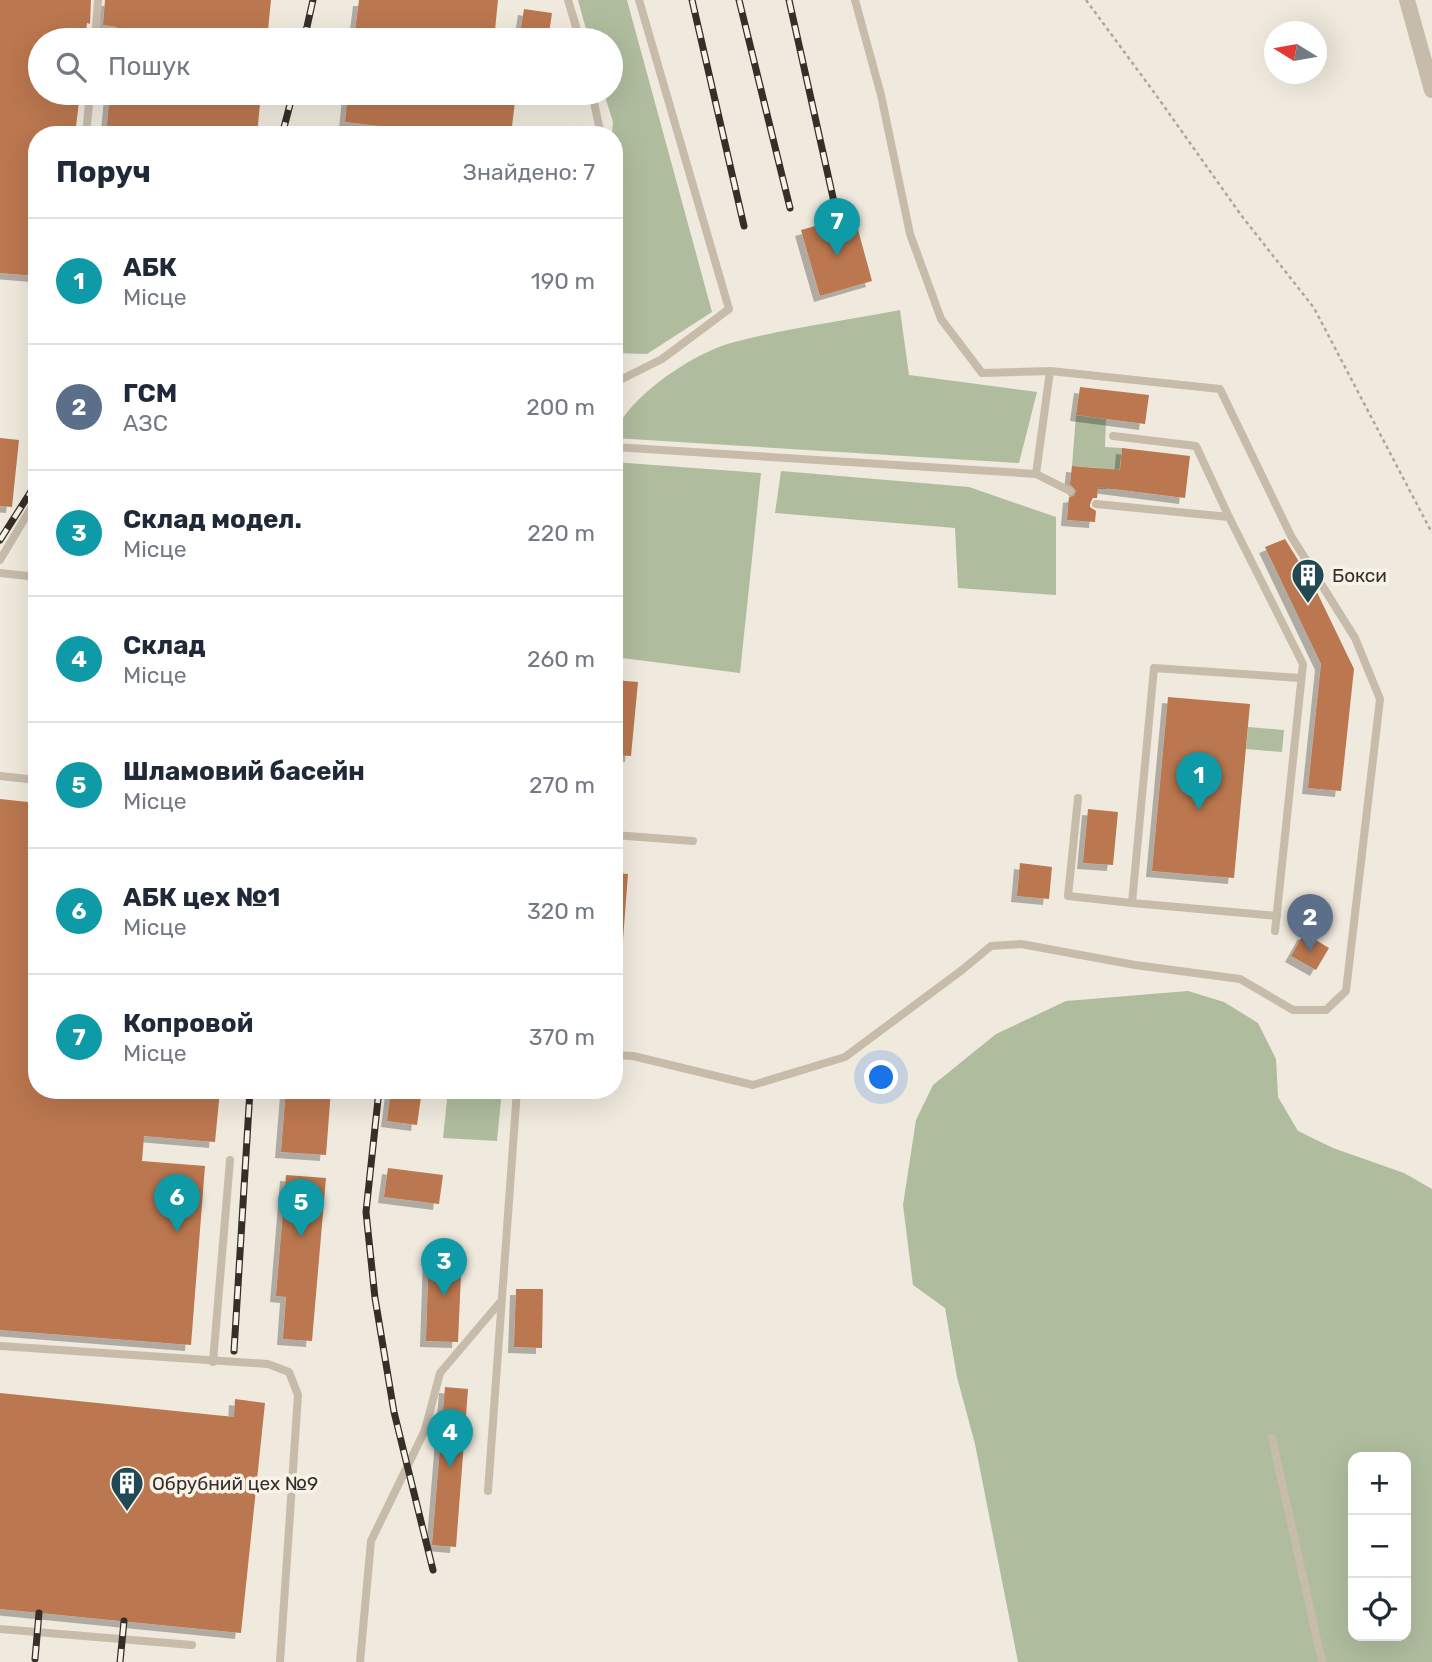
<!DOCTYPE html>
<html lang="uk">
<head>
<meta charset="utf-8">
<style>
	body { margin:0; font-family:Rubik,sans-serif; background:#f2f2f3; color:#1f2937 }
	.controls { position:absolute; right:21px; bottom:21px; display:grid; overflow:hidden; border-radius:14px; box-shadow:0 7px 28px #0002 }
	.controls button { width:63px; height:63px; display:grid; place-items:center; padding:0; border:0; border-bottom:2px solid #e0e1e3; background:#fff; color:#1f2937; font:35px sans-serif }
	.compass { position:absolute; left:1264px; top:21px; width:63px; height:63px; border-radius:50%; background:#fff; box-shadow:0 7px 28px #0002; rotate:281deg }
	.you { position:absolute; left:882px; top:1078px; width:24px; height:24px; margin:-18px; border:5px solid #fff; border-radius:50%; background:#1a73e8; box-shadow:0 0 0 10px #1a73e833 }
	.badge { display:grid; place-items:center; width:46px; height:46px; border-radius:50%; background:#224953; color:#fff; font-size:23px; font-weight:700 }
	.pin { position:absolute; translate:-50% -58px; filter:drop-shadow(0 2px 4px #0008) }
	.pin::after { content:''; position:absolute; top:37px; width:24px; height:21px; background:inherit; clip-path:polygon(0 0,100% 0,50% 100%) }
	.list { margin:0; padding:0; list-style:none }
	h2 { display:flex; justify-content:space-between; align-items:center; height:91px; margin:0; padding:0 28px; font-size:30px }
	h2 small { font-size:23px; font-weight:400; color:#747a83 }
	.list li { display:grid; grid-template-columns:46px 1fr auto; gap:21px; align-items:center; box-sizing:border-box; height:126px; padding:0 28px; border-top:2px solid #e0e1e3 }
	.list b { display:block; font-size:26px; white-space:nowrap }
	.list p { margin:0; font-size:23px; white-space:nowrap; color:#747a83 }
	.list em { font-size:23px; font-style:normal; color:#747a83 }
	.icon { flex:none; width:38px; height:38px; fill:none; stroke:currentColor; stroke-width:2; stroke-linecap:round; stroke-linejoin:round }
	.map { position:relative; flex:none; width:1432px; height:1662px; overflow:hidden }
	.search { position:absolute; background:#fff; box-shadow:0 7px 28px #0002; left:28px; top:28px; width:595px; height:77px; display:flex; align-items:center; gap:18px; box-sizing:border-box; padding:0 24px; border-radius:38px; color:#747a83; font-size:26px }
	.panel { position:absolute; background:#fff; box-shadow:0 7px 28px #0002; left:28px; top:126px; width:595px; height:973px; border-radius:28px }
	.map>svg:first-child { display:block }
</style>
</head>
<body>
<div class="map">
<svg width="1432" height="1662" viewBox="0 0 1432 1662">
	<defs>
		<filter id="shadow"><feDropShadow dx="-6" dy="6" stdDeviation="0" flood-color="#0004"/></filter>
	</defs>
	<rect width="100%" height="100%" fill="#f0e9dd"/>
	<path fill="#afbd9e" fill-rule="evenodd" d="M578,0H627L712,312L647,354L614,353V135H612L613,122L604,93H611V40H589Z
		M900,310L909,375L1037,392L1019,463L614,438C623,399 694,353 731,343C786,328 844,321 900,310Z
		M1076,415L1106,419L1105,447L1122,448L1117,489H1098L1099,468L1072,466Z
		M614,462L761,473L740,673L614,657Z
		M781,471L969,487L1056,517V595L958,588L955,528L775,513Z
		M1248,727L1284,730L1282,752L1246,749Z
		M1188,991L1224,1002L1258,1023L1276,1059L1278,1097L1298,1131L1333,1148L1404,1173L1432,1189V1662H1018L975,1444L957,1377L945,1308L913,1285L903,1205L916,1120L933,1085L996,1034L1066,1001ZM1353,1457H1406V1636H1353Z
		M448,1090H502L497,1141L443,1138Z"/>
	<path fill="#bb7750" filter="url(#shadow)" d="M0,0H91L90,24L87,23L85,40H40V93H80L75,135H37V276L0,273Z
		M105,0H271L267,40H116L117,27L103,25Z
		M359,0H498L494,40H354Z
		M524,9L552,13L548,40H519Z
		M110,93H261L257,135H106Z
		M348,93H516L511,135H456L345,122Z
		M854,215L872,281L820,296L801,230Z
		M1080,387L1149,395L1145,424L1076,415Z
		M0,438L19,440L12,507L0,506Z
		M1122,448L1190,456L1185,498L1098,487L1097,498H1093L1090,503V507L1096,511L1095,522L1067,520L1069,497L1074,496L1076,491L1070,484L1072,466L1120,470Z
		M1285,539L1314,586L1354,669L1341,791L1308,788L1321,664L1265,547Z
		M614,680L638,682L631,756L614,755Z
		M1168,697L1250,704L1234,878L1152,871Z
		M0,799L37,803V1090H220L215,1142L144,1136L142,1161L205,1166L191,1345L0,1330Z
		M1088,809L1118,812L1113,865L1083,863Z
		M1020,863L1052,867L1049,899L1017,896Z
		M614,873L628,874L623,940H614Z
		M1304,933L1329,948L1316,970L1291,956Z
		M286,1090H331L326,1155L281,1152Z
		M391,1090H422L417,1125L387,1121Z
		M388,1168L443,1175L439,1204L384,1197Z
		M286,1175L326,1178L312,1341L283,1339L286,1297L276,1296Z
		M429,1251L462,1252L458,1342L426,1341Z
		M516,1289H543L542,1348L514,1347Z
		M445,1387L468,1389L456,1547L432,1545Z
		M0,1393L234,1417L235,1399L265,1403L241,1633L0,1609Z"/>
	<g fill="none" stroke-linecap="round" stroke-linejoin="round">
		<path stroke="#b2a594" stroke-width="2.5" stroke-dasharray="3.5 3.5" stroke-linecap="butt" d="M1086,0L1156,95L1241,215L1314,308L1432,533"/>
		<path stroke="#c7bbaa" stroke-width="8" d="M568,0L580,40
			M855,0L881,95L910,234L941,319L982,373L1050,371
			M95,40L98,0
			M592,93L601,135
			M86,135L90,93
			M614,383L662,359L729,309L639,0
			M614,447L1036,474L1070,491
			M1096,504L1229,517L1196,446L1113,436
			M1229,517L1303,664L1275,931
			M0,560L37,498
			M0,573L37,577
			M0,776L37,780
			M1078,798L1068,896L1132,903
			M614,835L693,841
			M1277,916L1132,903L1154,668L1301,678
			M614,1055L633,1056L753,1085L845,1057L962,970L991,946L1021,944L1135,965L1240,979L1293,1010H1326L1346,991L1380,699L1355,638L1291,536L1220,389L1050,371L1036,474
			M0,1346L268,1364L289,1372L298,1395L280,1662
			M213,1362L230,1160
			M1272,1438L1322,1662
			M488,1491L517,1090
			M0,1629L192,1645
			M360,1662L371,1541L425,1430L440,1373L502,1300"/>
		<path stroke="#c7bbaa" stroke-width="16" d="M1407,0L1432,90"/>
		<defs>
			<path id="rail" d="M692,0L744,226
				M739,0L790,208
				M789,0L834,202
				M304,40L313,0
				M282,135L293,93
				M0,540L37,482
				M379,1090L366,1212L375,1298L394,1412L433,1570
				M234,1351L250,1090
				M35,1659L39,1613
				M120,1662L124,1621"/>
		</defs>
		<use href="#rail" stroke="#352e29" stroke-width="7"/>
		<use href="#rail" stroke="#f8f3e9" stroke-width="4.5" stroke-dasharray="13" stroke-linecap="butt"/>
	</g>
	<defs>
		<symbol id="building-pin" viewBox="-11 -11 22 30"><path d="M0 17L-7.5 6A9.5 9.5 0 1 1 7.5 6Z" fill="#224953" stroke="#f8f3e9"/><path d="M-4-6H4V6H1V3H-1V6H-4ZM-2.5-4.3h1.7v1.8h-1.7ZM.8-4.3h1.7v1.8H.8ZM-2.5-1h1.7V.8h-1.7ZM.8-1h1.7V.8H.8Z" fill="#fff"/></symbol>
	</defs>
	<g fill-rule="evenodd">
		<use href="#building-pin" x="1289" y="556" width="38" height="52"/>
		<use href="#building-pin" x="108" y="1464" width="38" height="52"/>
	</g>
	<g text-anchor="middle" stroke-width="7" stroke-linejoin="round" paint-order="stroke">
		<g font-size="19" fill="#352e29" stroke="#f8f3e9" text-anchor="start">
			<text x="1332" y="582">Бокси</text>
			<text x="152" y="1490">Обрубний цех №9</text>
		</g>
	</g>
</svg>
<div class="controls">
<button>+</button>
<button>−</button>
<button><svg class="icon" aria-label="locate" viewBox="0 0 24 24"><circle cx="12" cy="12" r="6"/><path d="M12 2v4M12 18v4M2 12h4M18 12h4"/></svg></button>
</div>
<svg class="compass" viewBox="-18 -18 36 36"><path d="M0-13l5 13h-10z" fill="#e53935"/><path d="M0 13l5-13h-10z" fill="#747a83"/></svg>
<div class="you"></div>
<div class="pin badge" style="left:1199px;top:810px;background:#0f9aa8">1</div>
<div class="pin badge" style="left:1310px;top:952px;background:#5c6f8a">2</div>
<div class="pin badge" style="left:444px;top:1296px;background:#0f9aa8">3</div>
<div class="pin badge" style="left:450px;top:1467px;background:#0f9aa8">4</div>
<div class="pin badge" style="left:301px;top:1237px;background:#0f9aa8">5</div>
<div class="pin badge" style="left:177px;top:1232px;background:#0f9aa8">6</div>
<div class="pin badge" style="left:837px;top:256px;background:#0f9aa8">7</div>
<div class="search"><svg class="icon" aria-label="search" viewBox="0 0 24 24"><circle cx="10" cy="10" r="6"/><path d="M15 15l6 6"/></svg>Пошук</div>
<section class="panel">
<h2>Поруч<small>Знайдено: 7</small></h2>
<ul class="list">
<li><span class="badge" style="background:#0f9aa8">1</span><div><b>АБК</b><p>Місце</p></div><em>190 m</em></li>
<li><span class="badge" style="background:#5c6f8a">2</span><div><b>ГСМ</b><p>АЗС</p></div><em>200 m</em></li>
<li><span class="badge" style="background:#0f9aa8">3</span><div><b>Склад модел.</b><p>Місце</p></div><em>220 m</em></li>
<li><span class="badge" style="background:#0f9aa8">4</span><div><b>Склад</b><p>Місце</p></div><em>260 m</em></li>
<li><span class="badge" style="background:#0f9aa8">5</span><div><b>Шламовий басейн</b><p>Місце</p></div><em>270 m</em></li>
<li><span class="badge" style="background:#0f9aa8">6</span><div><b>АБК цех №1</b><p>Місце</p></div><em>320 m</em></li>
<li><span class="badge" style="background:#0f9aa8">7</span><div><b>Копровой</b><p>Місце</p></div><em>370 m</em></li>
</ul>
</section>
</div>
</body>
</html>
